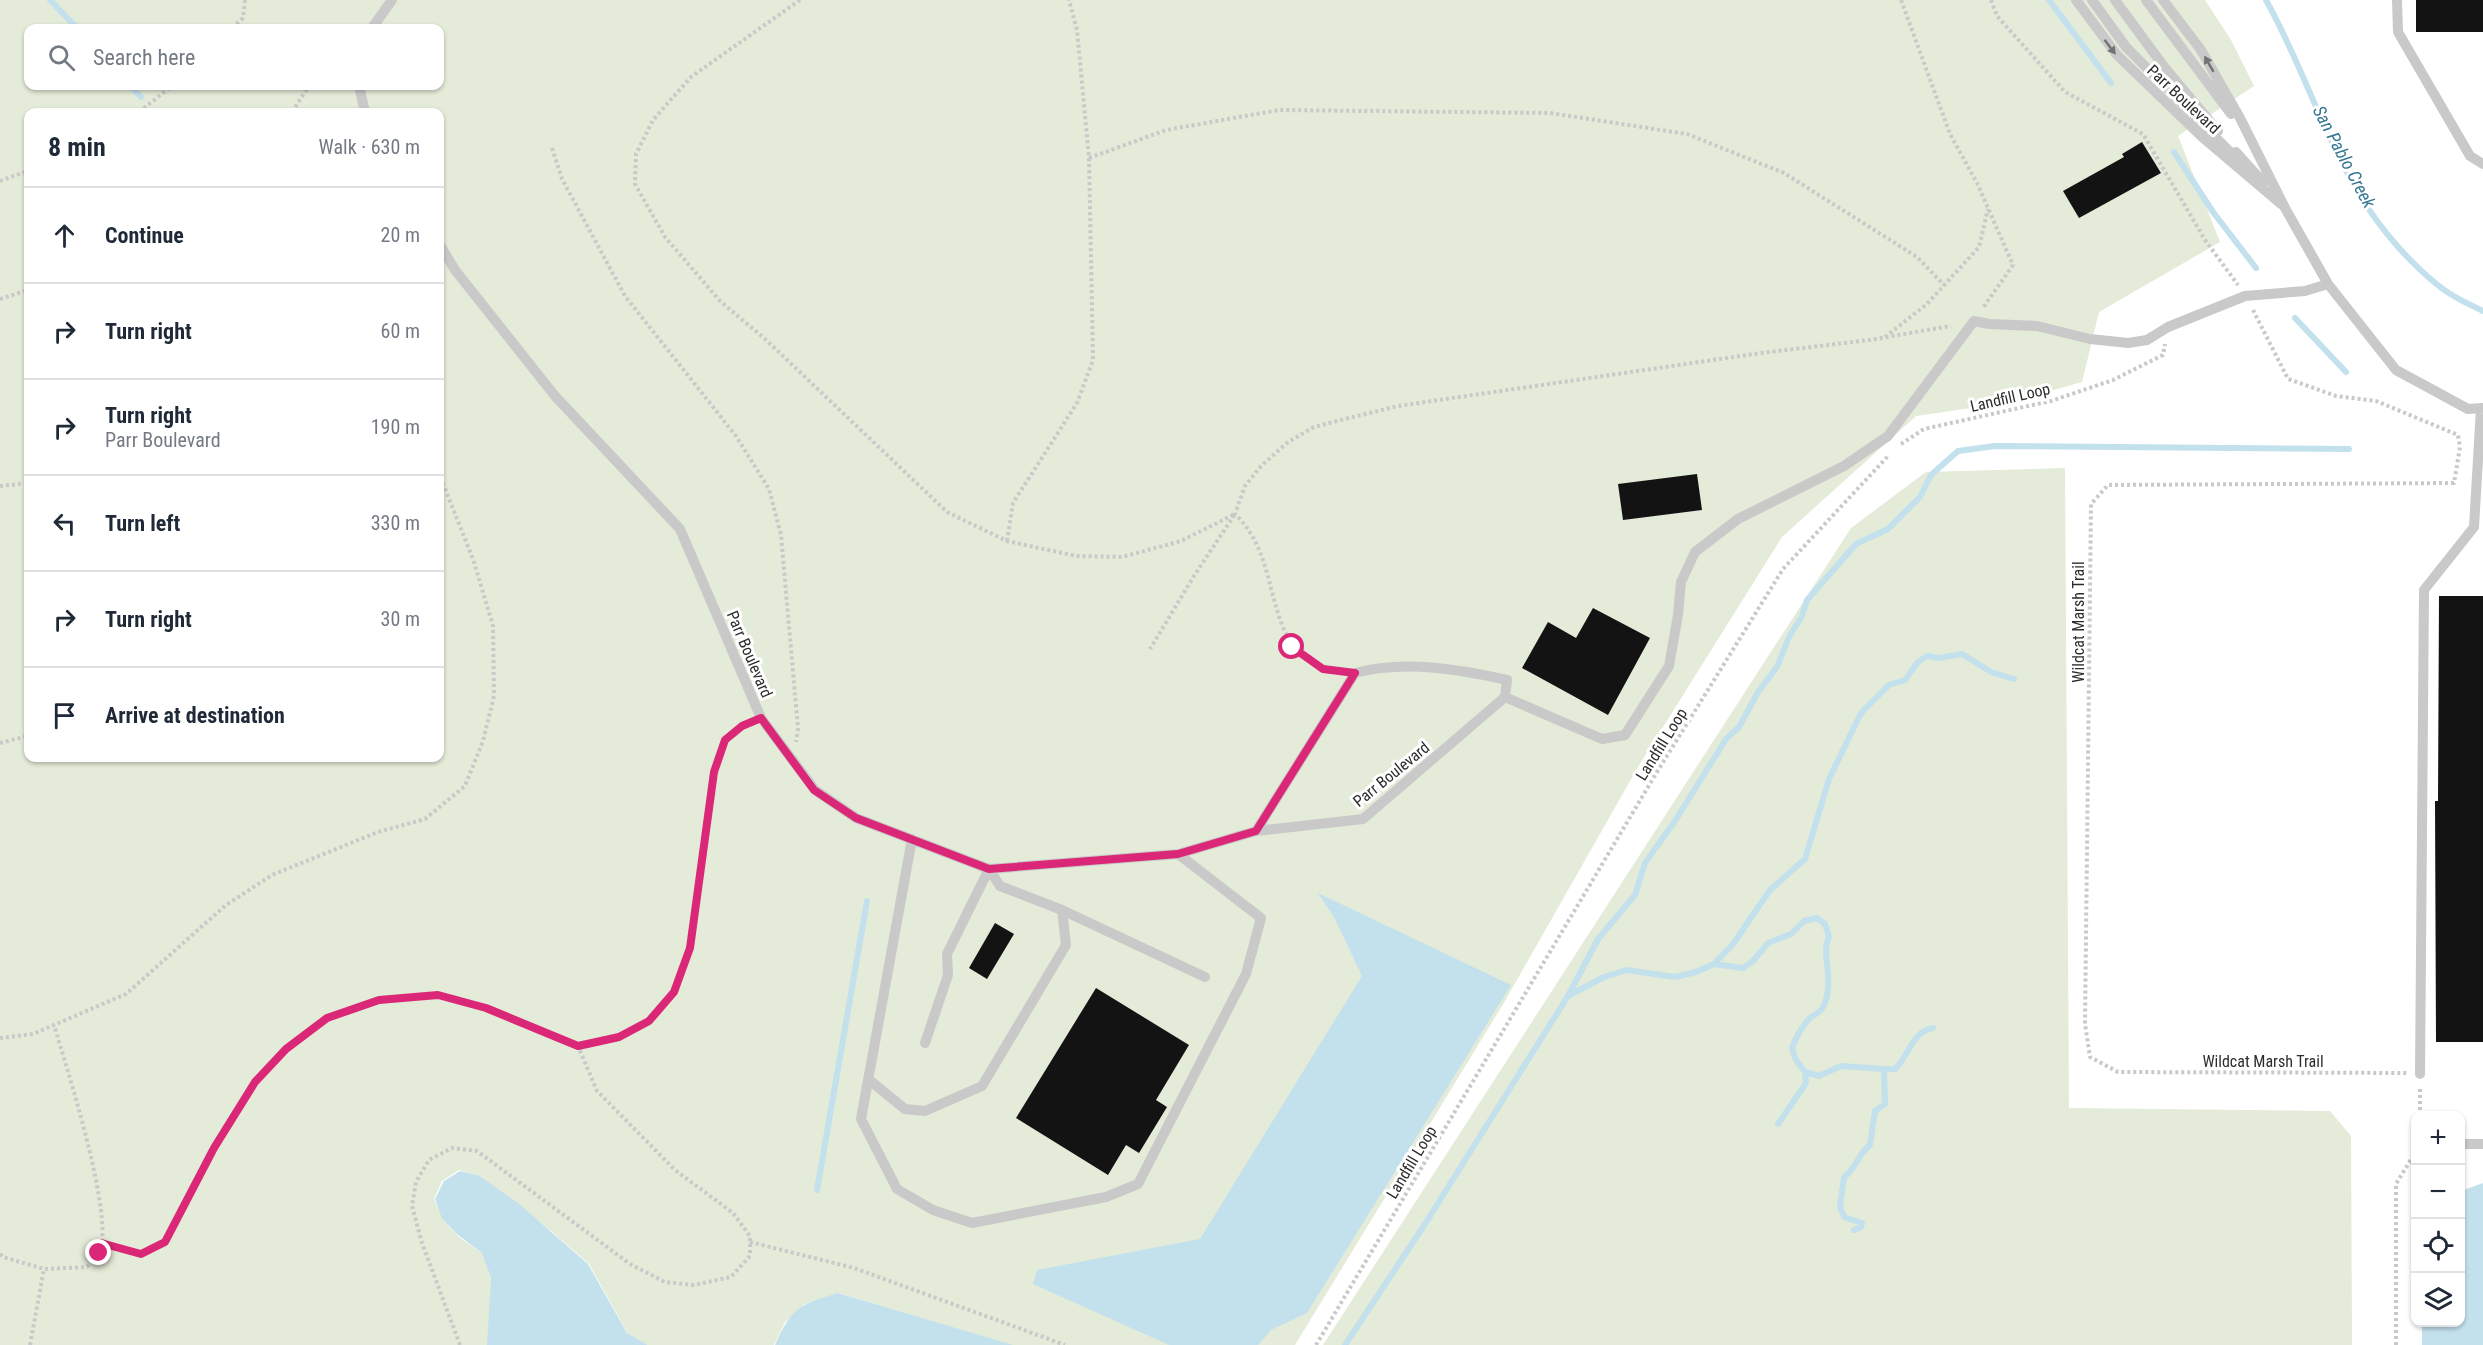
<!DOCTYPE html>
<html lang="en">
<head>
<meta charset="utf-8">
<style>
	body { margin:0; font-family:"Roboto Condensed",sans-serif; background:#f2f2f3; color:#1f2937 }
	.controls { position:absolute; right:18px; bottom:18px; display:grid; overflow:hidden; border-radius:12px; box-shadow:0 2px 4px #0004 }
	.controls button { width:54px; height:54px; display:grid; place-items:center; padding:0; border:0; border-bottom:2px solid #e0e1e3; background:#fff; color:#1f2937; font:30px sans-serif }
	.stop { position:absolute; width:18px; height:18px; margin:-14px; border:4px solid #db2777; border-radius:50%; background:#fff }
	.stop.end { background:#db2777; border-color:#fff; box-shadow:0 2px 6px #0008 }
	.list { margin:0; padding:0; list-style:none }
	h2 { display:flex; justify-content:space-between; align-items:center; height:78px; margin:0; padding:0 24px; font-size:26px }
	h2 small { font-size:20px; font-weight:400; color:#747a83 }
	.list li { display:grid; grid-template-columns:39px 1fr auto; gap:18px; align-items:center; box-sizing:border-box; height:96px; padding:0 24px; border-top:2px solid #e0e1e3 }
	.list b { display:block; font-size:22px; white-space:nowrap }
	.list p { margin:0; font-size:20px; white-space:nowrap; color:#747a83 }
	.list em { font-size:20px; font-style:normal; color:#747a83 }
	.icon { flex:none; width:33px; height:33px; fill:none; stroke:currentColor; stroke-width:2; stroke-linecap:round; stroke-linejoin:round }
	.map { position:relative; flex:none; width:2483px; height:1345px; overflow:hidden }
	.search { position:absolute; background:#fff; box-shadow:0 2px 4px #0004; left:24px; top:24px; width:420px; height:66px; display:flex; align-items:center; gap:15px; box-sizing:border-box; padding:0 21px; border-radius:12px; color:#747a83; font-size:22px }
	.panel { position:absolute; background:#fff; box-shadow:0 2px 4px #0004; left:24px; top:108px; width:420px; height:654px; border-radius:12px }
	.map>svg:first-child { display:block }
</style>
</head>
<body>
<div class="map">
<svg width="2483" height="1345" viewBox="0 0 2483 1345">
	<rect width="100%" height="100%" fill="#fff"/>
	<path fill="#e4ebd8" fill-rule="evenodd" d="M0,0H2205L2231,40L2254,86L2178,136L2220,242L2099,312L2082,382L2012,402L1916,416L1782,537L1638,767L1505,1001L1295,1345H1010L839,1293L805,1304L785,1322L774,1345H648L628,1334L589,1264L551,1231L478,1175L459,1170L442,1181L434,1199L443,1220L459,1237L483,1254L491,1278L488,1345H0ZM28,28H440V86H28ZM28,112H440V758H28Z
		M2065,468L2069,1108L2330,1111L2351,1136L2352,1345H1323L1851,528L1926,472Z"/>
	<path fill="#c3e0ed" d="M1318,893L1511,985L1307,1313L1271,1330L1258,1345H1169L1033,1284L1037,1270L1200,1239L1362,976L1334,917Z
		M460,1171L478,1175L518,1203L588,1264L627,1333L648,1345H487L491,1278L482,1253L458,1235L442,1219L435,1199L444,1181Z
		M2483,1183V1345H2422V1323L2460,1322L2461,1191Z
		M838,1293L1013,1345H775C791,1308 800,1304 838,1293Z"/>
	<g fill="none" stroke-linecap="round" stroke-linejoin="round">
		<path stroke="#c3e0ed" stroke-width="6" d="M50,0L77,28
			M2049,0L2111,83
			M2266,0C2302,64 2323,135 2361,197C2381,230 2410,263 2439,286C2452,297 2469,304 2483,311
			M130,86L141,97
			M2174,152L2213,212L2256,268
			M2295,318L2346,372
			M1714,964L1743,968L1753,961L1768,943L1791,934L1804,921L1817,918L1825,924L1829,937C1820,954 1836,982 1823,1007C1821,1012 1813,1015 1809,1019C1801,1028 1796,1037 1792,1048L1796,1060L1805,1072L1819,1076L1841,1066L1884,1069L1885,1104L1875,1111L1870,1145C1857,1155 1856,1169 1844,1177L1840,1207L1844,1217L1862,1223L1861,1227L1854,1230
			M1568,996L1604,977L1627,970L1675,977L1696,972L1714,964L1733,944L1770,890L1805,859L1829,779L1861,713L1889,685L1905,680L1918,662L1927,656L1939,658L1962,654L1991,672L2014,679
			M1884,1069H1895C1910,1055 1911,1032 1933,1028
			M1778,1124L1806,1083L1805,1072
			M817,1190L867,901
			M1345,1345L1425,1224L1568,996L1598,939L1635,895L1645,863L1675,821L1726,739L1739,727L1758,692L1777,667L1789,637L1802,616L1807,600L1856,544L1888,529L1920,497L1931,475L1958,451L1995,446L2349,449"/>
	</g>
	<path fill="#131313" d="M2416,0H2483V32H2416Z
		M2142,142L2161,173L2079,218L2063,191L2124,157L2122,154Z
		M1697,474L1702,510L1623,520L1618,484Z
		M2439,596H2483V1042H2436L2435,801H2438Z
		M1593,608L1650,638L1608,715L1522,668L1548,622L1576,638Z
		M995,923L1014,934L987,979L969,968Z
		M1096,988L1189,1045L1156,1100L1167,1107L1139,1153L1126,1145L1108,1175L1016,1118Z"/>
	<g fill="none" stroke-linecap="round" stroke-linejoin="round">
		<path stroke="#c9c9c9" stroke-width="4" stroke-dasharray="3 3" stroke-linecap="butt" d="M800,0L691,77L653,120L636,154L635,184L665,237L721,302L764,338L947,512L1007,541L1076,556L1122,557L1181,541L1235,514L1194,576L1150,649
			M1901,0L1950,134L1977,183L2013,265L1982,309
			M1991,0L1997,16L2065,92L2143,134L2205,240L2238,285
			M232,28L243,18L245,0
			M139,112L172,86
			M292,112L309,86
			M552,148L562,179L625,296L736,436L769,489L781,535L798,729L796,742
			M1089,158L1166,130L1279,110L1550,113L1687,134L1784,173L1917,257L1944,285
			M0,181L28,171
			M0,299L28,290
			M2253,310L2288,379L2336,396L2376,401L2458,435L2460,447L2454,483L2108,485L2091,504L2085,1024L2090,1057L2118,1072L2407,1073
			M1885,337L1927,304L1979,247L1988,209
			M1901,444L1924,429L2051,401L2113,380L2163,355L2165,344
			M0,486L28,483
			M1007,541L1013,503L1077,403L1093,360L1089,158L1077,30L1069,0
			M1339,671C1325,669 1299,658 1292,645C1266,603 1274,552 1235,514L1245,486L1261,466L1288,442L1314,427L1353,417L1398,406L1761,353L1869,340L1951,326
			M0,743L28,736
			M0,1038L33,1034L126,994L226,905L272,875L378,832L425,819L465,786L483,741L494,696L493,626L473,559L440,476
			M2420,1116V1086
			M750,1242L854,1268L1065,1345
			M101,1243L141,1254L165,1242L214,1148L255,1082L286,1049L327,1018L379,1000L438,995L486,1008L578,1046L619,1037L649,1021L673,992L690,948L714,772L725,740L750,723
			M0,1254L3,1257L44,1269L87,1267C90,1263 97,1258 99,1253C116,1220 66,1066 54,1025
			M30,1345L44,1269
			M460,1345L422,1243L412,1206L416,1182L429,1160L452,1148L477,1151L630,1264L665,1282L694,1285L731,1277L750,1256V1236L733,1213L675,1170L597,1091L578,1046
			M1316,1345L1657,772L1783,569L1889,455
			M2396,1345V1184L2416,1151"/>
		<path stroke="#c9c9c9" stroke-width="10" d="M2076,0L2117,55L2202,137L2281,204
			M2092,0L2126,47L2239,161
			M2115,0L2165,68L2218,131
			M2146,0L2231,114
			M2163,0L2201,50L2240,118L2285,208L2328,284L2396,370L2468,409L2483,408
			M2397,0L2398,32L2470,156L2483,164
			M372,28L392,0
			M359,86L365,112
			M2236,152L2264,183
			M440,245L455,270L555,396L680,529L761,718L815,790L856,818L989,869L1178,854L1256,831L1363,819L1505,697
			M1505,697L1602,739L1625,735L1669,666L1678,615L1681,582L1695,552L1738,519L1844,466L1888,436L1974,321L1989,324L2037,326L2090,339L2128,343L2147,340L2168,327L2245,296L2305,291L2328,284
			M1256,831L1355,673C1405,660 1458,669 1507,680L1505,697
			M912,839L861,1119L897,1189L933,1210L972,1223L1106,1197L1138,1184L1246,974L1261,918L1178,854
			M1062,910L1205,977
			M925,1043L948,975L947,954L989,869
			M2420,1074L2424,590L2474,527L2481,408
			M868,1079L905,1109L925,1111L982,1086L1066,945L1062,910L1000,886L989,869
			M2460,1144H2483"/>
	</g>
	<defs><path id="oneway-solid" d="M-6-.8H1V-3.2L6.5 0L1 3.2V.8H-6Z" transform="scale(1.5)"/></defs>
	<g fill="#737373">
		<use href="#oneway-solid" transform="translate(2110 47) rotate(53)"/>
		<use href="#oneway-solid" transform="translate(2209 64) rotate(-120)"/>
	</g>
	<g fill="none" stroke-linecap="round" stroke-linejoin="round">
		<path stroke="#db2777" stroke-width="8" d="M99,1253L101,1243L141,1254L165,1242L214,1148L255,1082L286,1049L327,1018L379,1000L438,995L486,1008L578,1046L619,1037L649,1021L674,992L690,948L714,772L725,740L742,726L761,718L814,790L856,818L989,869L1178,854L1256,831L1355,673L1323,669L1292,647"/>
	</g>
	<g text-anchor="middle" stroke-width="6" stroke-linejoin="round" paint-order="stroke">
		<g font-size="16" fill="#2c2c2c" stroke="#fff">
			<text transform="translate(2184 99) rotate(43)" y="6">Parr Boulevard</text>
			<text transform="translate(2010 397) rotate(-13)" y="6">Landfill Loop</text>
			<text transform="translate(2078 622) rotate(-90)" y="6">Wildcat Marsh Trail</text>
			<text transform="translate(750 654) rotate(67)" y="6">Parr Boulevard</text>
			<text transform="translate(1661 744) rotate(-58)" y="6">Landfill Loop</text>
			<text transform="translate(1391 774) rotate(-39)" y="6">Parr Boulevard</text>
			<text x="2263" y="1067">Wildcat Marsh Trail</text>
			<text transform="translate(1411 1162) rotate(-59)" y="6">Landfill Loop</text>
		</g>
		<g font-size="18" font-style="italic" fill="#367793" stroke="#fff">
			<text transform="translate(2344 157) rotate(62)" y="6">San Pablo Creek</text>
		</g>
	</g>
</svg>
<div class="controls">
<button>+</button>
<button>−</button>
<button><svg class="icon" aria-label="locate" viewBox="0 0 24 24"><circle cx="12" cy="12" r="6"/><path d="M12 2v4M12 18v4M2 12h4M18 12h4"/></svg></button>
<button><svg class="icon" aria-label="layers" viewBox="0 0 24 24"><path d="M12 4l9 5-9 5-9-5zM3 14l9 5 9-5"/></svg></button>
</div>
<div class="stop" style="left:1292px;top:647px"></div>
<div class="stop end" style="left:99px;top:1253px"></div>
<div class="search"><svg class="icon" aria-label="search" viewBox="0 0 24 24"><circle cx="10" cy="10" r="6"/><path d="M15 15l6 6"/></svg>Search here</div>
<section class="panel">
<h2>8 min<small>Walk · 630 m</small></h2>
<ul class="list">
<li><svg class="icon" aria-label="ahead" viewBox="0 0 24 24"><path d="M12 20V5M6 11l6-6 6 6"/></svg><div><b>Continue</b></div><em>20 m</em></li>
<li><svg class="icon" aria-label="right" viewBox="0 0 24 24"><path d="M7 20v-9h11M14 6l5 5-5 5"/></svg><div><b>Turn right</b></div><em>60 m</em></li>
<li><svg class="icon" aria-label="right" viewBox="0 0 24 24"><path d="M7 20v-9h11M14 6l5 5-5 5"/></svg><div><b>Turn right</b><p>Parr Boulevard</p></div><em>190 m</em></li>
<li><svg class="icon" aria-label="left" viewBox="0 0 24 24"><path d="M17 20v-9H6M10 6l-5 5 5 5"/></svg><div><b>Turn left</b></div><em>330 m</em></li>
<li><svg class="icon" aria-label="right" viewBox="0 0 24 24"><path d="M7 20v-9h11M14 6l5 5-5 5"/></svg><div><b>Turn right</b></div><em>30 m</em></li>
<li><svg class="icon" aria-label="arrive" viewBox="0 0 24 24"><path d="M6 21V4h12l-3 4 3 4H6"/></svg><div><b>Arrive at destination</b></div></li>
</ul>
</section>
</div>
</body>
</html>
